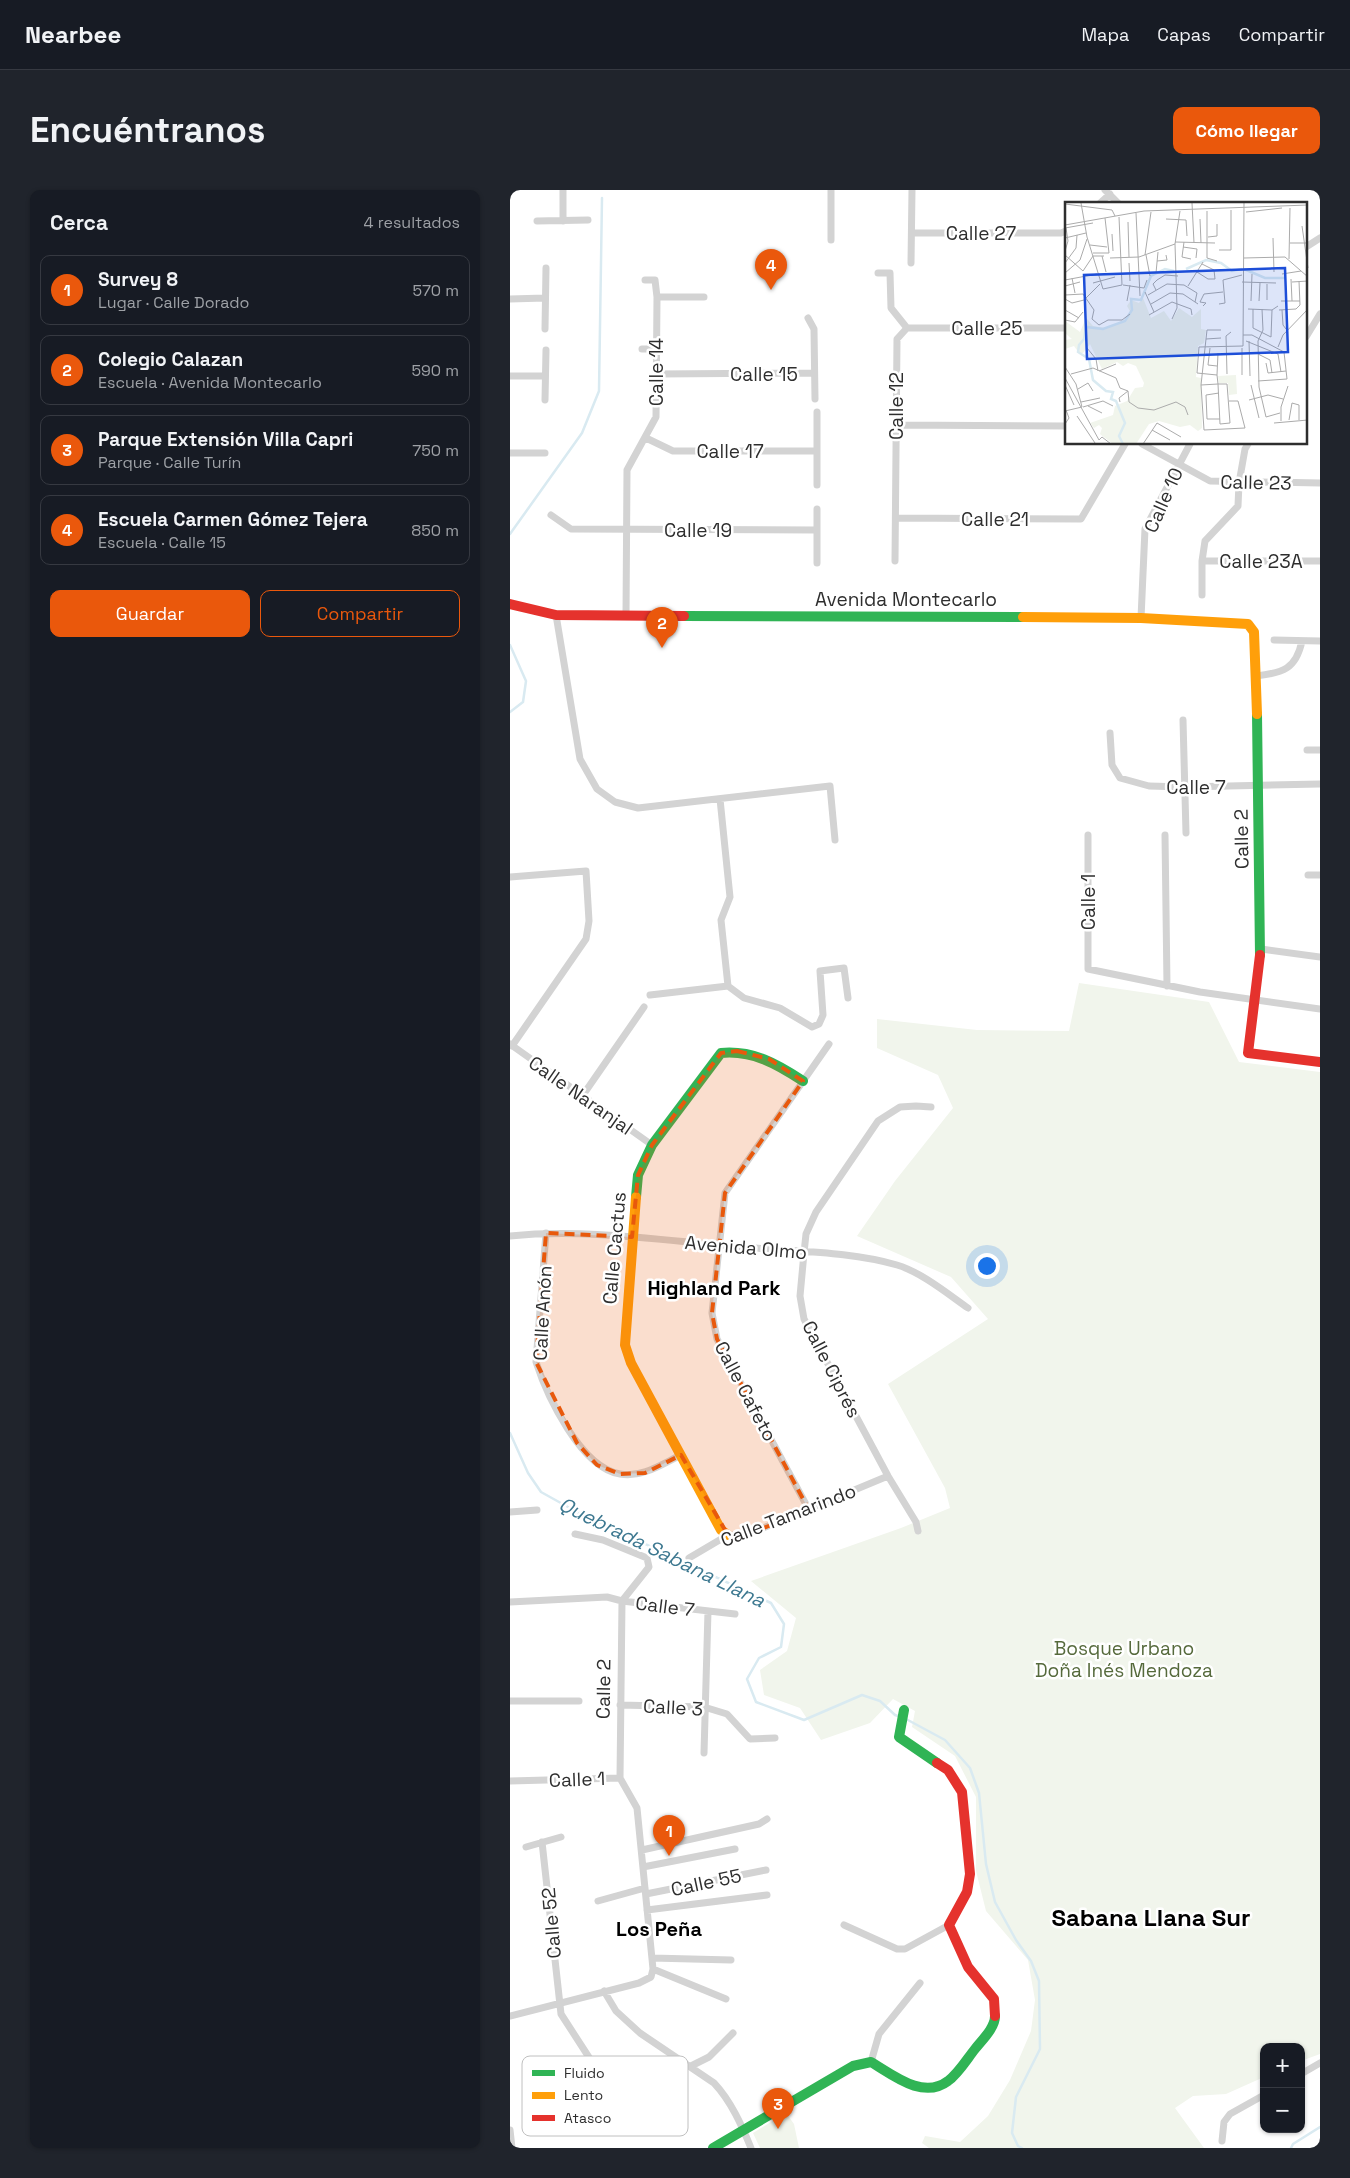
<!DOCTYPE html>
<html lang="es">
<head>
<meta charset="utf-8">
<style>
	body { margin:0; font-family:"Space Grotesk",sans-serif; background:#20242c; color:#f1f3f6 }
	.controls { position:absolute; right:15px; bottom:15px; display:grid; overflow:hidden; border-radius:10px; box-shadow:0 1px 4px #0004 }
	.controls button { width:45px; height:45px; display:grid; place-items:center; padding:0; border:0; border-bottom:1px solid #363941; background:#171b24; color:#f1f3f6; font:25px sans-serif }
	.you { position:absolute; left:476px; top:1075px; width:18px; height:18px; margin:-12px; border:4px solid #fff; border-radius:50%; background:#1a73e8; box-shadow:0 0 0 8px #1a73e833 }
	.badge { display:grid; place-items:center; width:32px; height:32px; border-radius:50%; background:#ea580c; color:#fff; font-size:16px; font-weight:700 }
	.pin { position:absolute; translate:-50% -41px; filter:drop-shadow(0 1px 2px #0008) }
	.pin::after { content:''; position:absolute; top:26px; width:18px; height:15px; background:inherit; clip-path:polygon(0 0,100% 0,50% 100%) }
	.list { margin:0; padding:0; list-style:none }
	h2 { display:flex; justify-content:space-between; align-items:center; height:65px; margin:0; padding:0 20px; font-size:21px }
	h2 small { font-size:16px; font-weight:400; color:#9ea1a6 }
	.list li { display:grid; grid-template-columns:32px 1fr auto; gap:15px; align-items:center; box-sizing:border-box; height:70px; margin:0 10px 10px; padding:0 10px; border:1px solid #363941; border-radius:10px }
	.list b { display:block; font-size:19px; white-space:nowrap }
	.list p { margin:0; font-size:16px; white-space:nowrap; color:#9ea1a6 }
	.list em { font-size:16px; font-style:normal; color:#9ea1a6 }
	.actions { display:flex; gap:10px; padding:15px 20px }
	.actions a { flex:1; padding:11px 0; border:1px solid #ea580c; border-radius:10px; text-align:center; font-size:18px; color:#ea580c }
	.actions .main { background:#ea580c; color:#fff }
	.map { position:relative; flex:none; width:810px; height:1958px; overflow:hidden; border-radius:10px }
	header { display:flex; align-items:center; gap:30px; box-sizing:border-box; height:70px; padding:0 25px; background:#171b24; border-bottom:1px solid #363941 }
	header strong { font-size:24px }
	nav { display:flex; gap:28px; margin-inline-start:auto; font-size:18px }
	.intro { display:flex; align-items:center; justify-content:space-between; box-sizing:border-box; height:120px; padding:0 30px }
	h1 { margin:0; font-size:35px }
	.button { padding:12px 22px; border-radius:10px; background:#ea580c; color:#fff; font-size:18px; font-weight:700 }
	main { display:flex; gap:30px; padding:0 30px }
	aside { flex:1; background:#171b24; border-radius:10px; box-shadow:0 1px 4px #0004 }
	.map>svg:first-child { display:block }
</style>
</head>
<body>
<header>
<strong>Nearbee</strong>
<nav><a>Mapa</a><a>Capas</a><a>Compartir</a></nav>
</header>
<div class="intro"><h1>Encuéntranos</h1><a class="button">Cómo llegar</a></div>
<main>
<aside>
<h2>Cerca<small>4 resultados</small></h2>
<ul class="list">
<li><span class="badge">1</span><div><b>Survey 8</b><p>Lugar · Calle Dorado</p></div><em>570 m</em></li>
<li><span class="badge">2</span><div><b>Colegio Calazan</b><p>Escuela · Avenida Montecarlo</p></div><em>590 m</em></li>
<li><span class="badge">3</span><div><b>Parque Extensión Villa Capri</b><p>Parque · Calle Turín</p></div><em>750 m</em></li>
<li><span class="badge">4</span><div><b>Escuela Carmen Gómez Tejera</b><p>Escuela · Calle 15</p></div><em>850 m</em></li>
</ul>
<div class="actions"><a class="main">Guardar</a><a>Compartir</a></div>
</aside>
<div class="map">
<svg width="810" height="1958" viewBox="0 0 810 1958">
	<rect width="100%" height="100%" fill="#fff"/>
	<path fill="#f1f5ec" d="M569,793L699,812L729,872L810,882V1864L791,1871V1857H754V1887L716,1904L683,1906L665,1918L694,1958H419L412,1953L415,1946L450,1952L478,1926L500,1890L521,1841L525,1810L518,1770L476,1721L466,1681V1607L445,1566L402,1537L405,1521L383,1509L360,1533L311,1550L290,1518L254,1505L250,1480L277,1461L286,1428L241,1391L391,1338L440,1318L435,1298L378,1194L478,1129L441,1087L347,1046L385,991L443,918L428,885L367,858V829L467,840L559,841Z
		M276,1923L284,1934L289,1958H250L243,1943Z"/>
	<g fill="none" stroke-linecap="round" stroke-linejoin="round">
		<path stroke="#d9eaf1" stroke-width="2.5" d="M0,344L72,243L89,201L92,8
			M0,455L16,491L13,512L0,522
			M0,1243L18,1283L31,1302L67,1322L261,1413L274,1434L271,1457L249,1468L237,1489L246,1512L294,1530L352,1505L370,1511L385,1525L391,1527
			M396,1529L435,1550L460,1578L469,1603L476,1674L485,1712L506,1750L521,1771L529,1791L530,1859L506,1907L502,1943L508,1956L512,1958
			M781,1958L783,1954L810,1937"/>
		<path stroke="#d3d3d3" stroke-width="7" d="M53,0V31
			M595,0L609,14
			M589,14L600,4
			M27,31L78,30
			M402,43H551L556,41
			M321,50V0
			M796,57L810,48
			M401,73L402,0
			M368,83H380L381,118L397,138
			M147,107H194
			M0,109L35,108
			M298,128L304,139L305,209
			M397,138H556
			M35,139L36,78
			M796,147L810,124
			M132,159H147
			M146,184L304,183
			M0,186H35
			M35,210L36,160
			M386,235L556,236
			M136,248L163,261H307
			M632,254L700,291L810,293
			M0,263H35
			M307,295V222
			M41,325L61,339L306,340
			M386,328L571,329L615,254
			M385,371L387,149L397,138
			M692,371H810
			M307,373V319
			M692,405V371L695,351L728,316L729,293L735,259L738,254
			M46,425L70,569L87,599L105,612L128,618L320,596L325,650
			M116,426L117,280L146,227L147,107L145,90H135
			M631,428L635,339L680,254
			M764,450L810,451
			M746,486C773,483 786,479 792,451
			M673,530L676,643
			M600,543L602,575L610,588L639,596L675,597L810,594
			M797,560H810
			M210,609L220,707L211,730L218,796L234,808L270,818L302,837L309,834L313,825L310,781L334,778L338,808
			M578,645V779L690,802L810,819
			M655,645L657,796
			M798,685H810
			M0,687L76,681L79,731L76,749L2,856
			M751,759L810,767
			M140,805L218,796
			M0,854L142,955
			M73,905L134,817
			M36,1043L26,1172C37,1206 71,1278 110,1284C132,1288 152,1274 171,1265
			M0,1046C77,1038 156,1051 234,1057C285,1062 338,1061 387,1075C411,1082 438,1104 458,1118
			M299,1320L207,1149L202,1123L215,1003L319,854
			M0,1322L27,1320
			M408,1341L406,1332L378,1286L294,1129L290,1106L294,1063L296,1044L306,1022L368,931L390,917L406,916L421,917
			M65,1344L93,1350L137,1368L139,1377L112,1411L110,1588
			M179,1368L218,1345L241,1343L378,1286
			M0,1412L97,1407L112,1411L225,1424
			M0,1511H69
			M110,1515L194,1517L217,1524L240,1549L265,1548
			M194,1563L198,1421
			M0,1591L110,1588
			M32,1652L51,1824L82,1872
			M16,1657L51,1647
			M132,1660L249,1634L257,1629
			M133,1677L225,1659
			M136,1704L256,1680
			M88,1711L135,1698
			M137,1720L257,1705
			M334,1735L387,1759H395L439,1735
			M142,1768L221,1770
			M143,1779L216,1809
			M94,1801L106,1821L130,1843L204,1893C221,1911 232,1936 241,1958
			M0,1826L129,1793L141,1787L143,1779L127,1618L110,1588
			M361,1872L369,1844L410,1793
			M181,1876L199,1867L223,1843
			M791,1884L810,1873
			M0,1940L2,1958
			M712,1951L714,1932L720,1924L754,1905"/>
		<path stroke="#30b455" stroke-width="10" d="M174,426L513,427
			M747,524L750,765
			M126,1007L128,985L142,955L211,863C243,860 267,874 293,891
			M394,1520L389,1547L427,1573
			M203,1958L343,1876L361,1872C383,1885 413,1910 438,1891C448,1884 457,1869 465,1859C472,1850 485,1838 485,1826"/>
		<path stroke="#ff9f0a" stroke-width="10" d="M513,427L631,428L738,434L744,442L747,524
			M126,1007L115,1155L121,1173L211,1340L218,1345"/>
		<path stroke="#e5322d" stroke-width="10" d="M0,414L46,425L174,426
			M750,765L738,863L810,872
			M427,1573L438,1580L452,1602L460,1684L457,1702L439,1735L458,1777L484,1809L485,1826"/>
	</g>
	<path fill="#e8590c" fill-opacity="0.2" stroke="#e8590c" stroke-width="4" stroke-dasharray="10 6" stroke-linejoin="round" d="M227,861L259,869L293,891L215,1003L202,1123L207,1149L299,1320L241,1343L218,1345L171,1265L135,1283L110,1284L87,1275L67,1253L26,1172L36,1043L122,1047L128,985L142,955L211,863Z"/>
	<g text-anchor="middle" stroke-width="5" stroke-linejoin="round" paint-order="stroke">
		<g font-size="19" fill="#2e2e2e" stroke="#fff">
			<text x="471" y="50">Calle 27</text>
			<text x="477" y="145">Calle 25</text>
			<text transform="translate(146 182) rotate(-90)" y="7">Calle 14</text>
			<text x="254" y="191">Calle 15</text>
			<text transform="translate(386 216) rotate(-90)" y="7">Calle 12</text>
			<text x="220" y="268">Calle 17</text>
			<text transform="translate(746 292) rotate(1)" y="7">Calle 23</text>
			<text transform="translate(653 310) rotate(-66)" y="7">Calle 10</text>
			<text x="485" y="336">Calle 21</text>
			<text x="188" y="347">Calle 19</text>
			<text x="751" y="378">Calle 23A</text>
			<text x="396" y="416">Avenida Montecarlo</text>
			<text x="686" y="604">Calle 7</text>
			<text transform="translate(731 649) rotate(-91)" y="7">Calle 2</text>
			<text transform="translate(578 712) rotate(-90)" y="7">Calle 1</text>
			<text transform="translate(71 905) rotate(35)" y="7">Calle Naranjal</text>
			<text transform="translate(236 1057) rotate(5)" y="7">Avenida Olmo</text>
			<text transform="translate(104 1058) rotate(-85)" y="7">Calle Cactus</text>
			<text transform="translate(32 1123) rotate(-87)" y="7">Calle Anón</text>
			<text transform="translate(322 1179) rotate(63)" y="7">Calle Ciprés</text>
			<text transform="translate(236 1201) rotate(62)" y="7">Calle Cafeto</text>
			<text transform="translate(278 1325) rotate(-21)" y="7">Calle Tamarindo</text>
			<text transform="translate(155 1416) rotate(7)" y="7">Calle 7</text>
			<text transform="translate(93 1499) rotate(-89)" y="7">Calle 2</text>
			<text transform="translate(163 1517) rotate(3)" y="7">Calle 3</text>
			<text transform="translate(67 1589) rotate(-2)" y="7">Calle 1</text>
			<text transform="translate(196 1692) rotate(-12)" y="7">Calle 55</text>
			<text transform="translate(41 1733) rotate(-95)" y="7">Calle 52</text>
		</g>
		<g font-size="19" fill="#566a3c" stroke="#fff">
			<text x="614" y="1465">Bosque Urbano<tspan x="614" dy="22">Doña Inés Mendoza</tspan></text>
		</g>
		<g font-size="20" font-weight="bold" fill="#000" stroke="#fff">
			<text x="204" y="1105">Highland Park</text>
			<text x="149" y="1746">Los Peña</text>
		</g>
		<g font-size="20" font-style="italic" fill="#3d7890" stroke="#fff">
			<text transform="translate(152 1362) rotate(26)" y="7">Quebrada Sabana Llana</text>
		</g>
		<g font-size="24" font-weight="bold" fill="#000" stroke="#fff">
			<text x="641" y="1736">Sabana Llana Sur</text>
		</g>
	</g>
	<g transform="translate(555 12)">
		<rect width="242" height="242" fill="#fff"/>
		<path d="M78,96L86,116L99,109L106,119L114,106L127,115L136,107V127L141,128L139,141L133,144L131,175L136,176L137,226L133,229L125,223L115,225L94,219L84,222L71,242H48L35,232L37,226L34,223L29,226L25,221L48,213L50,204L62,199L70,186L78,185L79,181L71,164L63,161L58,164L52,160L37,167L25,142L18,151H14L9,144L0,147V138L7,137L0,131V119L15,130L21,116L28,124L40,126L61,118L66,111L62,104L66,98L74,101ZM171,173L172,192L164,193L163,181H154L153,174Z" fill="#f1f5ec"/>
		<path fill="none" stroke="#d9eaf1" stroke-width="2.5" d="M121,67L141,58L156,61L167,69L177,67M179,67L200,76H220M58,242L54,234L60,221L51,199L46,197L48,190L41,189L28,178L24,157L13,150L14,143L19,137L21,125L38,127L60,119L67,108L66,97L76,98L86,74L100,67L109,69"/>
		<path fill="none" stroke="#ababab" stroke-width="1" d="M16,1L22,35L38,87M127,1L129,41M0,2L47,8L50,14M142,9V56L152,59M181,10L217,6M71,11L75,94M54,15L57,83M101,17L121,18L122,34M135,17L136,41M63,20L64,55M0,23L79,9L243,3M237,24L243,66M0,26L28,21M47,32L48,49M143,35L152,34V22M0,36L21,31M208,36L209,70M110,40L150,41M119,40L117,55L126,57M225,41H243M25,43L42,45M118,45L132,47L131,56M154,48H166V8M0,49L3,39L1,26M28,51H44L40,16M0,53L18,69M80,53L86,10M81,53L85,74M37,54L41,70M45,56L74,55L110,42M179,56L220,55L243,75M224,57L225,6M92,59L102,58L101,53M0,61L11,46L12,33M64,61L65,79M18,69L28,54H39M132,70L143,77H150L149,68L137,62M0,71L15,58L22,37M91,71L93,50M217,72L236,69M7,76L10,91M226,77L227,99M0,78L32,72M177,80L211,81M227,80L243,79M28,81L50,75M202,82V98M58,83L79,86L82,78M0,84L15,80M123,84L138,60M38,87L57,83M91,88L88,82L92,78L100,73L113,74M80,90L89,110M0,93L18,92L29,108L27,117L34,123L43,118H57L65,112M83,93L102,82L119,83L132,91L130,100M0,97L7,101L19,98L35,82M62,99L65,83M186,99L187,72M194,99L195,81M216,99H235M86,102L105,91L118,92L133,102M154,102L160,101L158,78L177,73M138,104L141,101L135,100L139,92L158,90M183,107L207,108L213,104M188,107V126L206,135L207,108M197,107L198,128L193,139L194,185L201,215L215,211M0,108L14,116M214,108L231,107L235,103L234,79M217,108L218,123L221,127M84,113L107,100L126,107L127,113M107,117L112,106L110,42L115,9M0,118L10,120L18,110M156,128H142L141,137L136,183L139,228L180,226L173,199H164M178,133H187L219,150L222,177L193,179M141,137L156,136M181,139L213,152L216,170M184,139L185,174M213,145L218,133L243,107M22,146L31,157L33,169M145,146L143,163L152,164M177,146V173M193,152L205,158L207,171M201,161L203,171L221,169M0,165L11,182L17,205L0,209M34,169L51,162M6,172L28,166L51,176L55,186L63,189M162,172L161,134L166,130M152,173L132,171L134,145L178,144L179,1M0,176L34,238M0,183L9,203M136,183L153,182H162L165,221L155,222L153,182L152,173L153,151M186,183L194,216M13,187L23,181L28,189M63,189L64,200L73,206L89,208L111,200L120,205L123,213M154,191L141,193L142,217H155M184,198L203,193L218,197M16,200L35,196M55,200L54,196L63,189M23,204L37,211M18,205L38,199L48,204M12,214L30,241M224,218L227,201L234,203V218M216,219V205L223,184M209,221L243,218M0,222L4,216L1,208M87,228L105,238M34,238L37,235L46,242M78,242L92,221L116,235"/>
		<path fill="#1d4ed8" fill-opacity="0.15" stroke="#1d4ed8" stroke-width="2.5" d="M220,66L223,150L22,157L19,73Z"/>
		<rect width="242" height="242" fill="none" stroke="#2e2e2e" stroke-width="2.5"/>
	</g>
	<rect x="12" y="1866" width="166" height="80" rx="8" fill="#fff" stroke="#c0c0c0" stroke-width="1"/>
	<rect x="22" y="1880" width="23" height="6" fill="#30b455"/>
	<rect x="22" y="1902" width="23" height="7" fill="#ff9f0a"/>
	<rect x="22" y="1925" width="23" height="6" fill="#e5322d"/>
	<g font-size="14" fill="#2e2e2e">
		<text x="54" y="1888">Fluido</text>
		<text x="54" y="1910">Lento</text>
		<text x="54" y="1933">Atasco</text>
	</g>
</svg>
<div class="controls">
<button>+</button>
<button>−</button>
</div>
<div class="you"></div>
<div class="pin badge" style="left:159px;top:1666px">1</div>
<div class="pin badge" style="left:152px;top:458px">2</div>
<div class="pin badge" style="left:268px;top:1939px">3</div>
<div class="pin badge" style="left:261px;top:100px">4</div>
</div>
</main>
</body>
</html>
